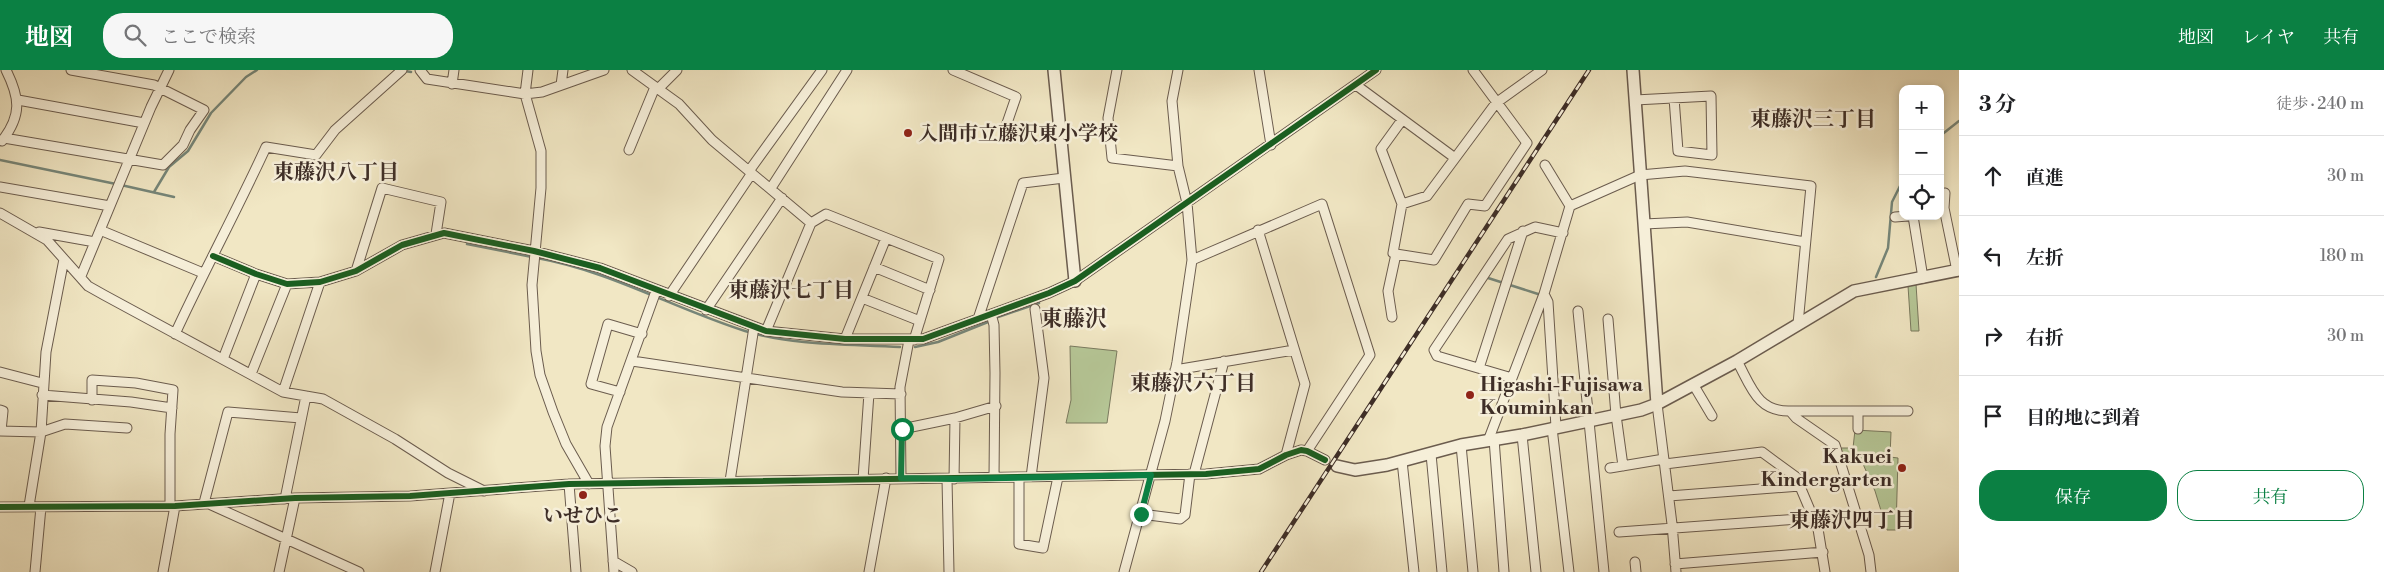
<!DOCTYPE html>
<html lang="ja">
<head>
<meta charset="utf-8">
<style>
	body { margin:0; font-family:"Libre Bodoni","Noto Serif JP",serif; background:#f6f6f6; color:#202124 }
	.controls { position:absolute; right:15px; top:15px; display:grid; overflow:hidden; border-radius:10px; box-shadow:0 2px 8px #0003 }
	.controls button { width:45px; height:45px; display:grid; place-items:center; padding:0; border:0; border-bottom:1px solid #e0e0e0; background:#fff; color:#202124; font:25px sans-serif }
	.stop { position:absolute; width:15px; height:15px; margin:-11px; border:4px solid #0b8043; border-radius:50%; background:#fff }
	.stop.end { background:#0b8043; border-color:#fff; box-shadow:0 1px 5px #0008 }
	.list { margin:0; padding:0; list-style:none }
	h2 { display:flex; justify-content:space-between; align-items:center; height:65px; margin:0; padding:0 20px; font-size:21px }
	h2 small { font-size:16px; font-weight:400; color:#757577 }
	.list li { display:grid; grid-template-columns:32px 1fr auto; gap:15px; align-items:center; box-sizing:border-box; height:80px; padding:0 20px; border-top:1px solid #e0e0e0 }
	.list b { display:block; font-size:19px; white-space:nowrap }
	.list em { font-size:16px; font-style:normal; color:#757577 }
	.actions { display:flex; gap:10px; padding:15px 20px }
	.actions a { flex:1; padding:11px 0; border:1px solid #0b8043; border-radius:20px; text-align:center; font-size:18px; color:#0b8043 }
	.actions .main { background:#0b8043; color:#fff }
	.icon { flex:none; width:28px; height:28px; fill:none; stroke:currentColor; stroke-width:2; stroke-linecap:round; stroke-linejoin:round }
	.map { position:relative; flex:none; width:1959px; height:502px; overflow:hidden }
	header { display:flex; align-items:center; gap:30px; box-sizing:border-box; height:70px; padding:0 25px; background:#0b8043; color:#fff }
	header strong { font-size:24px }
	nav { display:flex; gap:28px; margin-inline-start:auto; font-size:18px }
	.search { width:350px; height:45px; background:#f6f6f6; display:flex; align-items:center; gap:12px; box-sizing:border-box; padding:0 18px; border-radius:20px; color:#757577; font-size:19px }
	main { display:flex }
	aside { flex:1; background:#fff }
	.map>svg:first-child { display:block }
</style>
</head>
<body>
<header>
<strong>地図</strong>
<div class="search"><svg class="icon" aria-label="search" viewBox="0 0 24 24"><circle cx="10" cy="10" r="6"/><path d="M15 15l6 6"/></svg>ここで検索</div>
<nav><a>地図</a><a>レイヤ</a><a>共有</a></nav>
</header>
<main>
<div class="map">
<svg width="1959" height="502" viewBox="0 0 1959 502">
	<rect width="100%" height="100%" fill="#f1e7c4"/>
	<filter id="stains"><feTurbulence type="fractalNoise" baseFrequency=".004" numOctaves="4"/><feColorMatrix values="0 0 0 0 .2 0 0 0 0 .09 0 0 0 0 .02 0 0 0 .5 -.17"/></filter>
	<radialGradient id="worn" r=".72"><stop offset=".6" stop-color="#630" stop-opacity="0"/><stop offset="1" stop-color="#630" stop-opacity=".3"/></radialGradient>
	<path fill="#b6c797" stroke="#7a7a5f" d="M1916,214L1919,261H1911L1908,216Z
		M1070,276L1117,281L1107,353H1066L1071,330Z
		M1855,360L1891,362L1890,387L1898,388L1896,460H1887L1875,421L1859,385H1843L1840,378H1853Z"/>
	<g fill="none" stroke-linecap="round" stroke-linejoin="round">
		<path stroke="#768679" stroke-width="2.5" d="M405,1L411,2
			M1940,66L1959,51
			M0,90L116,114
			M121,115L174,127
			M154,122L169,97L188,81L211,43L246,7L257,0
			M467,174L532,187
			M537,188C610,201 675,239 745,261C795,276 848,274 900,277
			M1485,207L1538,224
			M1876,207L1888,178L1892,132L1903,110
			M998,247L1039,233
			M915,277L938,272L988,252"/>
		<defs>
			<path id="minor" d="M420,0L427,9L525,24L542,22L604,0
				M528,0L525,24L541,81V118L532,215L536,281L540,305L553,342L566,374L589,414
				M632,0L679,34L712,70L811,153L766,261
				M953,0L1016,27L1005,59
				M1117,0L1108,48L1112,88L1178,96
				M1259,0L1271,75
				M1473,0L1527,73L1485,136L1468,134L1434,190L1396,184L1393,183L1402,134L1427,126L1496,33L1542,0
				M452,14L454,0
				M561,15L563,0
				M1356,15L1455,88
				M658,19L677,0
				M18,30L144,53
				M1635,30L1711,26L1712,85L1678,81L1674,28
				M1402,50L1381,79L1402,134
				M4,68L163,95L183,75L190,60L204,40L154,15L71,0
				M2,71C22,45 20,28 6,0
				M629,80L655,17
				M749,101L822,0
				M0,117L110,136
				M771,118L847,0
				M1945,123L1944,138L1957,201
				M1570,136L1640,105L1685,101L1811,116L1798,254
				M0,143L47,170L88,216L104,225L283,322L323,329L395,369L448,403L484,421
				M1913,146L1923,208
				M1895,147L1908,146
				M811,153L826,144L939,189L914,270
				M1644,154L1687,152L1805,172
				M100,160L203,203
				M1258,160L1305,314L1286,385
				M39,162L95,172
				M213,186L256,204L287,214L320,212L356,201L402,175L444,163L534,181L600,198L766,261L845,269H923L1049,223L1075,211L1376,0
				M1192,190L1322,134L1370,285L1307,381
				M874,197L930,220
				M356,201L382,118L441,132L436,164
				M81,206L151,37L169,0
				M1544,224L1548,232L1556,357
				M669,226L752,103
				M862,228L920,251
				M706,240L782,128
				M1578,241L1604,502
				M991,244L994,255L995,303L994,407
				M1392,247L1388,221L1396,184
				M978,249L1023,113L1064,108
				M1608,249L1616,345L1623,396
				M175,264C204,201 237,140 266,77L316,85L335,60L402,0
				M845,269L886,168
				M223,289L256,204
				M632,291L842,322L901,324
				M1737,291C1751,316 1757,342 1790,341L1796,348L1835,375L1869,485L1871,502
				M1479,298L1523,161
				M1175,300L1294,280
				M0,302L42,313
				M251,304L287,214
				M1512,308L1437,286L1434,280L1508,169L1535,157L1563,163
				M1693,314L1712,346
				M283,322L320,212
				M620,322L591,314L608,254L642,264
				M42,325L131,332L172,338
				M92,330V310L136,313L173,320L170,364V436
				M1657,334L1672,454L1676,502
				M0,340L3,341L1,361
				M1790,341H1908
				M1858,341V359
				M1552,358L1569,502
				M902,359L955,348L996,336
				M0,361L41,362L65,354L127,358
				M1522,365L1536,502
				M1494,369L1504,502
				M1488,371L1544,224L1570,136L1545,95
				M1461,375L1473,502
				M1431,384L1442,502
				M1402,391L1414,502
				M1665,394L1762,382L1796,407L1818,459L1825,502
				M1610,398L1664,389
				M1194,404L1224,291
				M1019,407V474L1043,478L1058,407
				M1031,407L1044,308L1035,239
				M901,408L900,317L909,270
				M863,409L869,323
				M947,409L949,502
				M954,409L955,348
				M730,411L754,257
				M569,414L576,502
				M1669,426L1800,416
				M285,429L306,326
				M204,433L228,342L301,348
				M209,434L359,502
				M29,436L41,362L46,282L64,189
				M0,437L175,436L295,428L410,426L569,414L1206,404L1259,399L1286,385L1301,380L1307,381L1325,390
				M1141,444L1180,449L1185,445L1190,404
				M1619,462L1813,448
				M613,491L632,502
				M1635,492L1636,502
				M1675,494L1823,482
				M35,502L41,437
				M163,502L175,436
				M279,502L295,428
				M435,502L450,423
				M614,502L605,376L607,357L656,221
				M869,502L886,408
				M1124,502L1165,351L1177,292L1192,190L1187,133L1178,96L1172,31L1178,0"/>
			<path id="tertiary" d="M1054,0L1075,211
				M1633,0L1657,334
				M1337,396L1355,400L1387,395L1461,375L1522,365L1641,340L1657,334L1737,291L1854,221L1959,200"/>
		</defs>
		<use href="#minor" stroke="#6b5c4e" stroke-width="11"/>
		<use href="#tertiary" stroke="#6b5c4e" stroke-width="14"/>
		<use href="#minor" stroke="#f6efd9" stroke-width="9"/>
		<use href="#tertiary" stroke="#f6efd9" stroke-width="11"/>
		<defs>
			<path id="rail" d="M1261,502L1589,0"/>
		</defs>
		<use href="#rail" stroke="#3e2e27" stroke-width="4.5"/>
		<use href="#rail" stroke="#f6efd9" stroke-width="2.5" stroke-dasharray="8" stroke-linecap="butt"/>
		<defs>
			<path id="cycleway" d="M213,186L256,204L287,214L320,212L356,201L402,175L444,163L534,181L600,198L766,261L845,269H923L1049,223L1075,211L1376,0
				M0,437L175,436L295,428L410,426L569,414L1206,404L1259,399L1286,385L1301,380L1307,381L1325,390"/>
		</defs>
		<use href="#cycleway" stroke="#f6efd9" stroke-width="9"/>
		<use href="#cycleway" stroke="#1b5e20" stroke-width="6"/>
	</g>
	<g fill="none" stroke-linecap="round" stroke-linejoin="round">
		<path stroke="#0b8043" stroke-width="6" d="M902,359L901,408L954,409L1151,405L1141,444"/>
	</g>
	<g fill="#8f2418" stroke="#f6efd9" stroke-width="2">
		<circle cx="908" cy="63" r="5"/>
		<circle cx="1470" cy="325" r="5"/>
		<circle cx="1902" cy="398" r="5"/>
		<circle cx="583" cy="425" r="5"/>
	</g>
	<g text-anchor="middle" stroke-width="5" stroke-linejoin="round" paint-order="stroke">
		<g font-size="20" font-weight="bold" fill="#3e2e27" stroke="#f6efd9" text-anchor="start">
			<text x="918" y="70">入間市立藤沢東小学校</text>
			<text x="1480" y="321">Higashi-Fujisawa<tspan x="1480" dy="23">Kouminkan</tspan></text>
			<text x="1892" y="393" text-anchor="end">Kakuei<tspan x="1892" dy="23">Kindergarten</tspan></text>
			<text x="583" y="452" text-anchor="middle">いせひこ</text>
		</g>
		<g font-size="21" font-weight="bold" fill="#3e2e27" stroke="#f6efd9">
			<text x="1813" y="56">東藤沢三丁目</text>
			<text x="336" y="109">東藤沢八丁目</text>
			<text x="791" y="227">東藤沢七丁目</text>
			<text x="1193" y="320">東藤沢六丁目</text>
			<text x="1852" y="457">東藤沢四丁目</text>
		</g>
		<g font-size="22" font-weight="bold" fill="#3e2e27" stroke="#f6efd9">
			<text x="1074" y="256">東藤沢</text>
		</g>
	</g>
	<rect width="100%" height="100%" filter="url(#stains)"/>
	<rect width="100%" height="100%" fill="url(#worn)"/>
</svg>
<div class="controls">
<button>+</button>
<button>−</button>
<button><svg class="icon" aria-label="locate" viewBox="0 0 24 24"><circle cx="12" cy="12" r="6"/><path d="M12 2v4M12 18v4M2 12h4M18 12h4"/></svg></button>
</div>
<div class="stop" style="left:902px;top:359px"></div>
<div class="stop end" style="left:1141px;top:444px"></div>
</div>
<aside>
<h2>3 分<small>徒歩 · 240 m</small></h2>
<ul class="list">
<li><svg class="icon" aria-label="ahead" viewBox="0 0 24 24"><path d="M12 20V5M6 11l6-6 6 6"/></svg><div><b>直進</b></div><em>30 m</em></li>
<li><svg class="icon" aria-label="left" viewBox="0 0 24 24"><path d="M17 20v-9H6M10 6l-5 5 5 5"/></svg><div><b>左折</b></div><em>180 m</em></li>
<li><svg class="icon" aria-label="right" viewBox="0 0 24 24"><path d="M7 20v-9h11M14 6l5 5-5 5"/></svg><div><b>右折</b></div><em>30 m</em></li>
<li><svg class="icon" aria-label="arrive" viewBox="0 0 24 24"><path d="M6 21V4h12l-3 4 3 4H6"/></svg><div><b>目的地に到着</b></div></li>
</ul>
<div class="actions"><a class="main">保存</a><a>共有</a></div>
</aside>
</main>
</body>
</html>
